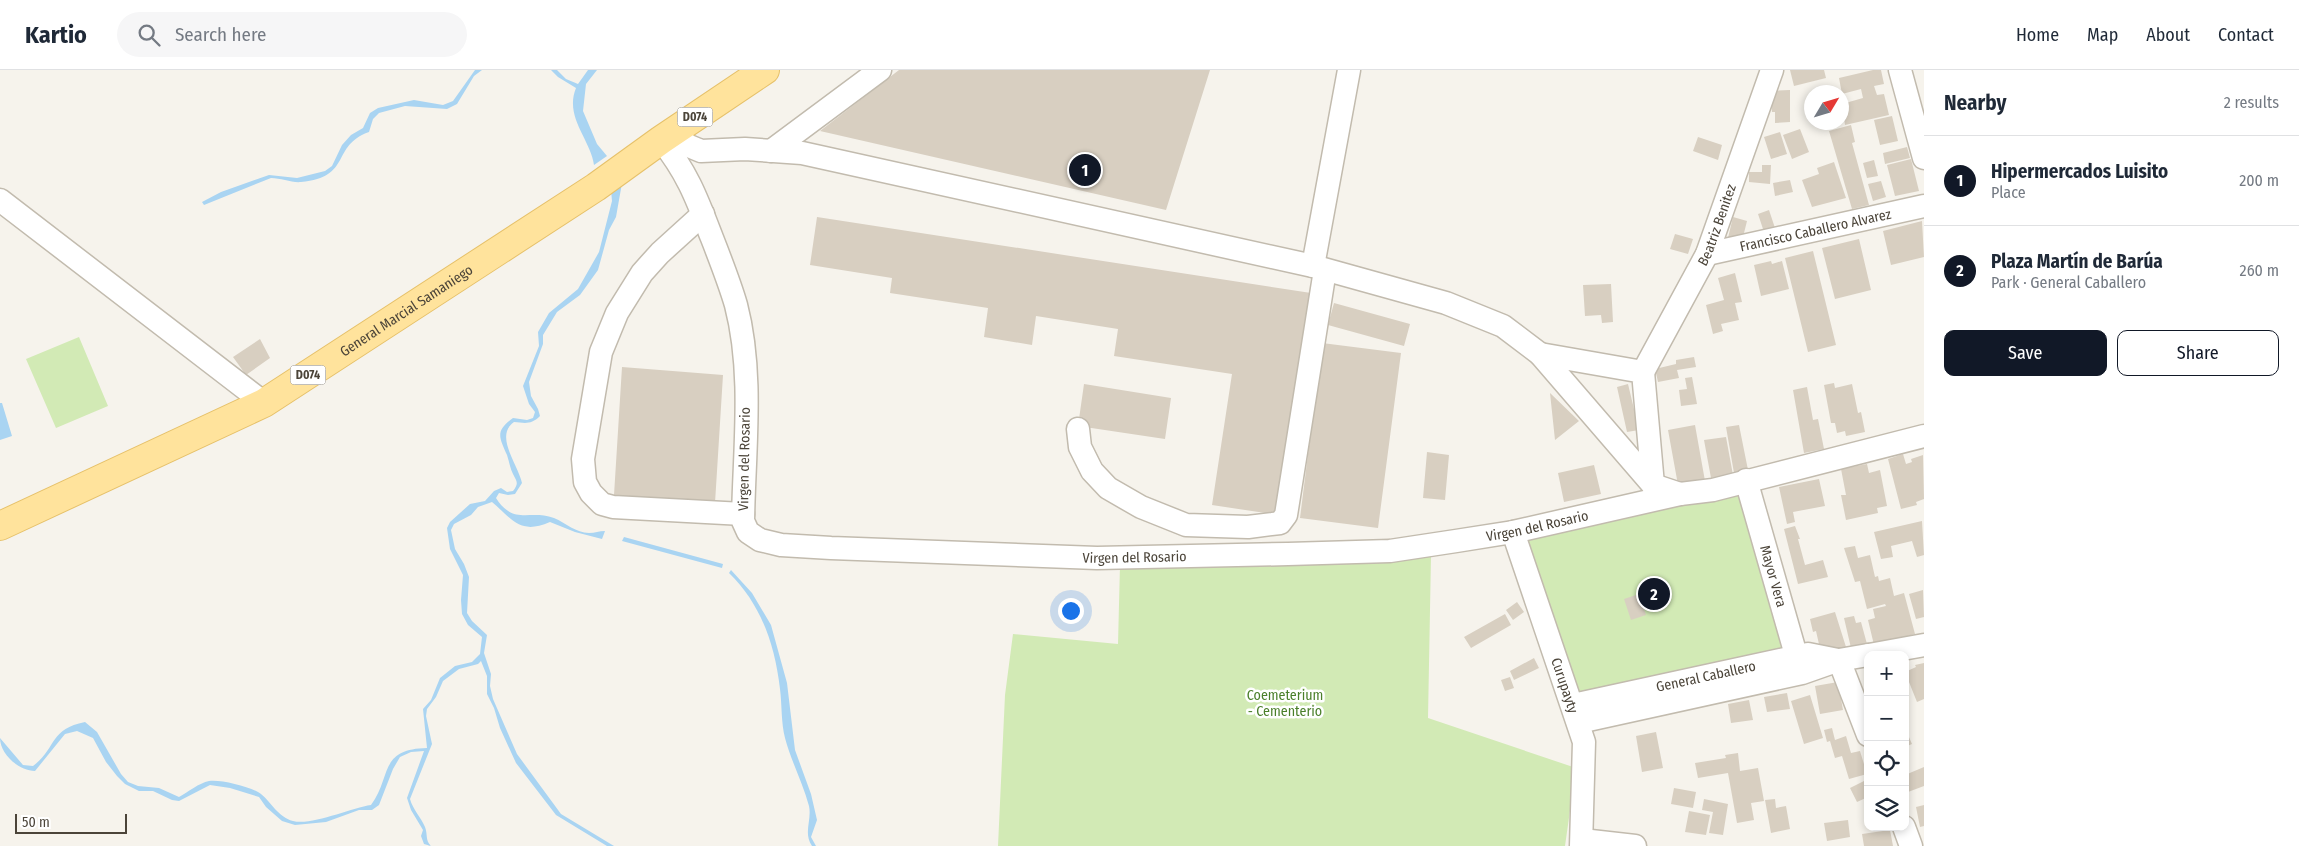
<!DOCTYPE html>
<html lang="en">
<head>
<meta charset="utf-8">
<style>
	body { margin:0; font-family:"Fira Sans Condensed",sans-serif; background:#f6f6f7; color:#1f2937 }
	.controls { position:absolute; right:15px; bottom:15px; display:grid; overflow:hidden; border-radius:10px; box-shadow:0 2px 8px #0003 }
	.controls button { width:45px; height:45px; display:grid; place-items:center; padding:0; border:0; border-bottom:1px solid #e0e1e3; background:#fff; color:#1f2937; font:25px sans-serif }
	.compass { position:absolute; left:1804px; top:15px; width:45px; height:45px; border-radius:50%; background:#fff; box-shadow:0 2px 8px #0003; rotate:52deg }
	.scale { position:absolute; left:15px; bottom:12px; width:112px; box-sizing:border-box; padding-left:5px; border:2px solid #4b4439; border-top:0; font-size:14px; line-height:18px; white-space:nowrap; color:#4b4439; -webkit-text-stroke:4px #fff; paint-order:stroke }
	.you { position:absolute; left:1070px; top:540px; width:18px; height:18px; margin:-12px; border:4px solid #fff; border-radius:50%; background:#1a73e8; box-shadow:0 0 0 8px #1a73e833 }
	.badge { display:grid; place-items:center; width:32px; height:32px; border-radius:50%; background:#111827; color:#fff; font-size:16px; font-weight:700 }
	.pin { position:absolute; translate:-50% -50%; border:2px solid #fff; box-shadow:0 1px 5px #0006 }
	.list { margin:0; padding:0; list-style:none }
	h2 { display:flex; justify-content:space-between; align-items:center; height:65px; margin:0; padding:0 20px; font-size:21px }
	h2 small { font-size:16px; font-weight:400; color:#747a83 }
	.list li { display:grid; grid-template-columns:32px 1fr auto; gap:15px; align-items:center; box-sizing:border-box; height:90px; padding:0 20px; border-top:1px solid #e0e1e3 }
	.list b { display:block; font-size:19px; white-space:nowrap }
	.list p { margin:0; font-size:16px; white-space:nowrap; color:#747a83 }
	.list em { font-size:16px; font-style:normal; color:#747a83 }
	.actions { display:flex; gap:10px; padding:15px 20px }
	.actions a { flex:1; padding:11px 0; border:1px solid #111827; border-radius:10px; text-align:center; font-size:18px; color:#111827 }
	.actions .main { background:#111827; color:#fff }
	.icon { flex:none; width:28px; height:28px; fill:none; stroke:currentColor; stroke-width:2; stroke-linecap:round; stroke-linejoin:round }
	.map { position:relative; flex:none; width:1924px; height:776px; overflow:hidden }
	header { display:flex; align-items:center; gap:30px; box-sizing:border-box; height:70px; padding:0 25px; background:#fff; border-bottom:1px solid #e0e1e3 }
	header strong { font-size:24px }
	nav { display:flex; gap:28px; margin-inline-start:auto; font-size:18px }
	.search { width:350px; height:45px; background:#f6f6f7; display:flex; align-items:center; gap:12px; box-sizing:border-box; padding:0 18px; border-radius:28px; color:#747a83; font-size:19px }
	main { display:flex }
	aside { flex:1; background:#fff }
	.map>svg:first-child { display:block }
</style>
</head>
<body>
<header>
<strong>Kartio</strong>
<div class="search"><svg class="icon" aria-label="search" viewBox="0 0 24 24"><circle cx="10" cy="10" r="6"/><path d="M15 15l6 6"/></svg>Search here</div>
<nav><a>Home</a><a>Map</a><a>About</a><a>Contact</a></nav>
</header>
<main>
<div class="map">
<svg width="1924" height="776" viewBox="0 0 1924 776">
	<rect width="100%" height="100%" fill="#f6f3ec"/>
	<path fill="#d2eab5" d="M79,267L108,336L56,358L26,289Z
		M1742,417L1783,585L1580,627L1516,464Z
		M1431,486L1428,648L1576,698L1565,776H998L1005,625L1013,564L1118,574L1120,495Z"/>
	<path fill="#a9d4f2" d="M475,0H482L474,6L457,34L447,39L405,36L379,43L373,49L369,62C330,76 353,107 301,112C292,113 281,108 271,108L204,135L202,132L221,122L269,105L297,108L325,101L332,96L342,75L351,65L363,58L370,43L378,38L414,30L443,35L453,31Z
		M551,0H557L566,9L578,14L588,0H597L586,14L583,41L597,74L607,86L594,95C591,70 564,47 576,18L558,7Z
		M622,113L616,147L609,160L598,200L580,225L557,242L543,265V274L529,312L531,326L538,339L540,346C531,355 525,353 514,352C494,366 518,394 522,413L515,424L508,425L499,423L496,428C514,456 529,439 554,448C566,453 576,463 589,463C595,463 599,461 605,461L602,469L575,462L550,452C520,465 513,450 492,432L478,437L471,445L454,454L451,460L455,479L464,494L469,507L467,543L472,551L487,565L484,583L491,604L490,616L493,629L517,684L561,744L614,776H607L556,745L516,693L500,658L494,638L487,624V606L481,591L478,594L459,599L443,611L436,627L427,639L426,646L432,674L410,729C413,740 421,747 425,757C428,765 425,770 431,776L424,774L421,766L423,760L411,740L407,728L424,681L411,682L400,687L393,699L379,735L372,740H359L326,752L295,755L282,751L266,737L259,727L230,718L210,715L179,731L172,730L153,721H139L125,714L117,706L106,692L93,668L77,661L65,664L35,701C19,701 0,684 0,668L23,695L33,696C57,678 49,659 85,652L97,662L121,704L128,712L138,716L159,718L179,727C188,722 199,713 209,711C220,709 252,717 261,724C272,733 278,747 293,751C311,756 351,738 371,735C392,707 378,679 427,678L423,639L431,630L440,608L455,596L472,592L480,584L482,567L468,555L462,544L461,530L463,505L450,479L447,458L450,452L470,434L485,431L494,421L501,418L507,422L513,421C519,413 517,412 513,404C510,398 509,391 507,385C499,367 495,361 513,348L527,350L533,348L535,342L529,334L523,316L539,276L538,262L549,243L578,219L599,182L612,131L611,120Z
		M0,333H2L12,366L0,370Z
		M624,467L723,494L722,498L622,471Z
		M731,500L752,523L771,555L787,613L795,680L811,724L817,750L811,767L816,776H812C803,763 812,750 809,736C803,713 791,691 785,668C781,653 782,635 780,619C775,575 761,534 729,503Z"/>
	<path fill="#d8cfc1" d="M899,0H1210L1166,140L820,61Z
		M1790,0H1824L1826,8L1794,16Z
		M1873,0H1881L1884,14L1874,16L1877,25L1884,24L1889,45L1845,55L1842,34L1863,28L1861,19L1842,24L1839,8Z
		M1790,20V52L1775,53V42H1772L1770,21Z
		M1892,46L1898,71L1880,75L1874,50Z
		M1851,55L1855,72L1852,73L1869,135L1852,139L1829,61Z
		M1800,59L1809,82L1792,89L1783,65Z
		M1780,62L1787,84L1771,89L1764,67Z
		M1698,67L1722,75L1718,90L1693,81Z
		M1907,77L1910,88L1885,94L1883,83Z
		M1911,89L1919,121L1895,126L1887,95Z
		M1874,90L1878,106L1867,108L1863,93Z
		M1834,92L1846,128L1812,137L1802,110L1819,104L1817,98Z
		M1762,95H1771L1770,114L1749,112V102H1762Z
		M1790,110L1793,122L1775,126L1773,113Z
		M1881,111L1886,127L1873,131L1868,114Z
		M1769,140L1775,158L1764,162L1758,144Z
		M817,147L1311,223L1278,445L1212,435L1232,304L1114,286L1118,259L1036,246L1032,275L984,267L988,238L890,223L892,208L810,195Z
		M1733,147L1747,151L1741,175L1727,172Z
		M1922,151L1924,187L1891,195L1883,161Z
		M1675,164L1693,169L1688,184L1670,179Z
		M1859,169L1871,220L1835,229L1822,178Z
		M1813,181L1836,275L1808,282L1785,188Z
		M1771,191L1772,194L1782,191L1789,219L1761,226L1754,195Z
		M1735,203L1742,232L1735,233L1739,250L1721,254L1723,261L1713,264L1706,235L1724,230L1718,208Z
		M1611,214L1613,252L1602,253L1601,245L1585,246L1583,215Z
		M1334,233L1410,254L1404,276L1328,255Z
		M260,269L270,288L246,305L233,287Z
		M1322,273L1401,283L1378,458L1300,448Z
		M1694,287L1696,297L1677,300L1679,308L1658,312L1655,299L1676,294V290Z
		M622,297L723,305L715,433L614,425Z
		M1692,307L1697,334L1681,336L1679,320L1687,319L1685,308Z
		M1834,313L1835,318L1852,314L1858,343L1861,342L1865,362L1846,366L1845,361L1837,363L1835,353H1831L1824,315Z
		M1084,314L1171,328L1165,369L1078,356Z
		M1628,314L1639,360L1627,362L1617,317Z
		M1807,317L1813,350L1818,349L1824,379L1804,383L1793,320Z
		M1550,323L1579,351L1555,370Z
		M1695,355L1705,411L1678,415L1668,360Z
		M1739,355L1748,400L1734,403L1726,357Z
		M1726,367L1733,405L1711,408L1704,370Z
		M1427,382L1449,385L1445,430L1423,428Z
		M1903,384L1906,394L1912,392L1911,389L1923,385L1924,429L1916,432L1917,435L1901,439L1888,389Z
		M1867,394L1869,403L1880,400L1887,436L1877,438L1878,443L1846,450L1841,425H1846L1841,399Z
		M1594,395L1601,424L1564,432L1558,403Z
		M1819,409L1825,436L1793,442L1795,452L1787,454L1779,417Z
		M1922,451L1924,485L1917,487L1912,471L1891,476L1893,487L1881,489L1874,462Z
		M1795,456L1800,469H1798L1805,495L1823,490L1828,507L1798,514L1784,459Z
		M1855,476L1858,488L1870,485L1875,507L1878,506L1879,511L1890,508L1894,526L1904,523L1915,564L1874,575L1868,550L1875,548L1873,539L1886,536L1885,534L1867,539L1860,511L1855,512L1844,478Z
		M1923,520L1924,547L1916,549L1909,524Z
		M1639,524L1646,545L1631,550L1624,529Z
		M1517,532L1524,542L1513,550L1506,540Z
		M1835,542L1846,577L1821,583L1816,561L1813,562L1810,549Z
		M1505,544L1511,555L1471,578L1464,567Z
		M1854,546L1856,553L1861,552L1867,574L1851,578L1844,548Z
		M1534,588L1539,598L1514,610L1510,601Z
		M1924,593V629L1917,632L1905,602L1916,597L1915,595Z
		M1510,607L1514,618L1505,621L1501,610Z
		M1838,612L1843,640L1820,644L1815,616Z
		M1787,623L1790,639L1767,642L1764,627Z
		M1810,625L1823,668L1804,674L1791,631Z
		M1749,630L1753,650L1731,653L1728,634Z
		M1832,658L1835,670L1846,666L1851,683L1860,681L1867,704L1849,709L1842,686L1835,688L1830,671L1827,672L1824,660Z
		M1905,658L1912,674L1905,677Z
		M1656,662L1663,698L1642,702L1636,666Z
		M1738,683L1740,701L1758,698L1764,731L1751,733L1754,750L1737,753L1728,703L1698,708L1695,693L1726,688L1725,685Z
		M1924,697V716L1908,722L1905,715V705Z
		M1866,710L1868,727L1857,732L1850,718Z
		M1674,718L1696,722L1693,738L1671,734Z
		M1704,729L1728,734L1723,765L1709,763L1713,742L1702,740Z
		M1775,729L1776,738L1786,736L1790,759L1771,763L1765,730Z
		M1924,735V756L1920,757L1916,737Z
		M1689,741L1710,745L1706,765L1685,762Z
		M1848,750L1850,767L1827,771L1824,753Z
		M1890,760L1893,776H1864L1862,764Z"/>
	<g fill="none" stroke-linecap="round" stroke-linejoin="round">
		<defs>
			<g id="minor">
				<path d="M1900,0L1924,88"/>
				<path d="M671,63L689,76L701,81L745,79L802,83L1313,196L1446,233L1503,256L1540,284L1653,415L1680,424"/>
				<path id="s1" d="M661,70C686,101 696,126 710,163C719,186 729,211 736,235C754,304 744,381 743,451L748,462L760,470L781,475L831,478L1097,488L1288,484L1390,481L1456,471L1513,462L1680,424L1713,420L1924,366"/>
				<path d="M771,81L880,0"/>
				<path d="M0,130L264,333"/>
				<path d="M703,144L660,183L642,203L617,243L601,282L583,389L585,412L591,423L602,434L613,437L743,444"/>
				<path id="s2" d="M1707,184L1924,136"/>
				<path d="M1313,196L1349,0"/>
				<path d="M1540,284L1643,302L1653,415"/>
				<path id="s3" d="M1643,302L1707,184L1772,0"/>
				<path d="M1078,359L1080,377L1092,401L1108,418L1141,437L1186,455L1248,457L1280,453L1286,445L1325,200"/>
				<path id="s4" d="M1746,410L1800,599"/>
				<path id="s5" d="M1513,462L1584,672L1581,776"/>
				<path d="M1869,585L1924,575"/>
				<path d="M1839,590L1868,665"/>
				<path id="s6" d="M1573,635L1808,584L1838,590"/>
				<path d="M1579,652L1802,603L1839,590L1868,585"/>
				<path d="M1904,757L1911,776"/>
				<path d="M1582,770L1635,776"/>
			</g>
			<g id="major">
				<path id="s7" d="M0,456L264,333L596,117L661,70L765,0"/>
			</g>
		</defs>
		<use href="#minor" stroke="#c2bbae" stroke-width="25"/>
		<use href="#major" stroke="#e6c16a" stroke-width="30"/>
		<use href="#minor" stroke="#fff" stroke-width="22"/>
		<use href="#major" stroke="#ffe39c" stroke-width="28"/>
	</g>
	<g text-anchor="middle" stroke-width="5" stroke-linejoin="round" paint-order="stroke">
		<g fill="#fff" stroke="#817c74" stroke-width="1">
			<rect x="677.5" y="37.5" width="35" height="19" rx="4"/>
			<rect x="290.5" y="295.5" width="35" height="19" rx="4"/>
		</g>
		<g font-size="12" font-weight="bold" fill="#4b4439">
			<text x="695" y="51">D074</text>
			<text x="308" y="309">D074</text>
		</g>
		<g font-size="14" fill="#4b4439" stroke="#fff">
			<text dy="5" stroke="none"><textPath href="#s3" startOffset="165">Beatriz Benitez</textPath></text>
			<text dy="5" stroke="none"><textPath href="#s2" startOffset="111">Francisco Caballero Alvarez</textPath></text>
			<text dy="5" stroke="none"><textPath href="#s7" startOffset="461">General Marcial Samaniego</textPath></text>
			<text transform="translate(744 389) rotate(-89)" y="5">Virgen del Rosario</text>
			<text dy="5" stroke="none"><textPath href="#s1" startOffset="1206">Virgen del Rosario</textPath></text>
			<text dy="5" stroke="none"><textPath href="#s1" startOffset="801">Virgen del Rosario</textPath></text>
			<text dy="5" stroke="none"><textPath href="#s4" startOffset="100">Mayor Vera</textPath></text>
			<text dy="5" stroke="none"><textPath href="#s6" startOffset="136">General Caballero</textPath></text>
			<text dy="5" stroke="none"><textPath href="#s5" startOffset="162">Curupayty</textPath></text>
		</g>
		<g font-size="14" fill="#4a7f2a" stroke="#fff">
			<text x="1285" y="630">Coemeterium<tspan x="1285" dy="16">- Cementerio</tspan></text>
		</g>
	</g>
</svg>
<div class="controls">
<button>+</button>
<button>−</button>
<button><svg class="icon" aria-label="locate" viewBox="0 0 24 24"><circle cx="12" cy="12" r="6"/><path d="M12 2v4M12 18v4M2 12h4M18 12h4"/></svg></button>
<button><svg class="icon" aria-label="layers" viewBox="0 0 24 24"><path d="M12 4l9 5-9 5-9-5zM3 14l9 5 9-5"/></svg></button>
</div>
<svg class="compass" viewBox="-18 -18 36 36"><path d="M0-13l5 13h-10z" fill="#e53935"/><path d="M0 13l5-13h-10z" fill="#747a83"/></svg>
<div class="scale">50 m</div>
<div class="you"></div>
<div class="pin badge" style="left:1085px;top:100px">1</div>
<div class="pin badge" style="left:1654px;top:524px">2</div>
</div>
<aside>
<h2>Nearby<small>2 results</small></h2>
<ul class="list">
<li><span class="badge">1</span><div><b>Hipermercados Luisito</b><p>Place</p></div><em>200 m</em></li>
<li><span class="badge">2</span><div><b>Plaza Martín de Barúa</b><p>Park · General Caballero</p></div><em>260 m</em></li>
</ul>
<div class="actions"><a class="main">Save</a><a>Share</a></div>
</aside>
</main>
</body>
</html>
